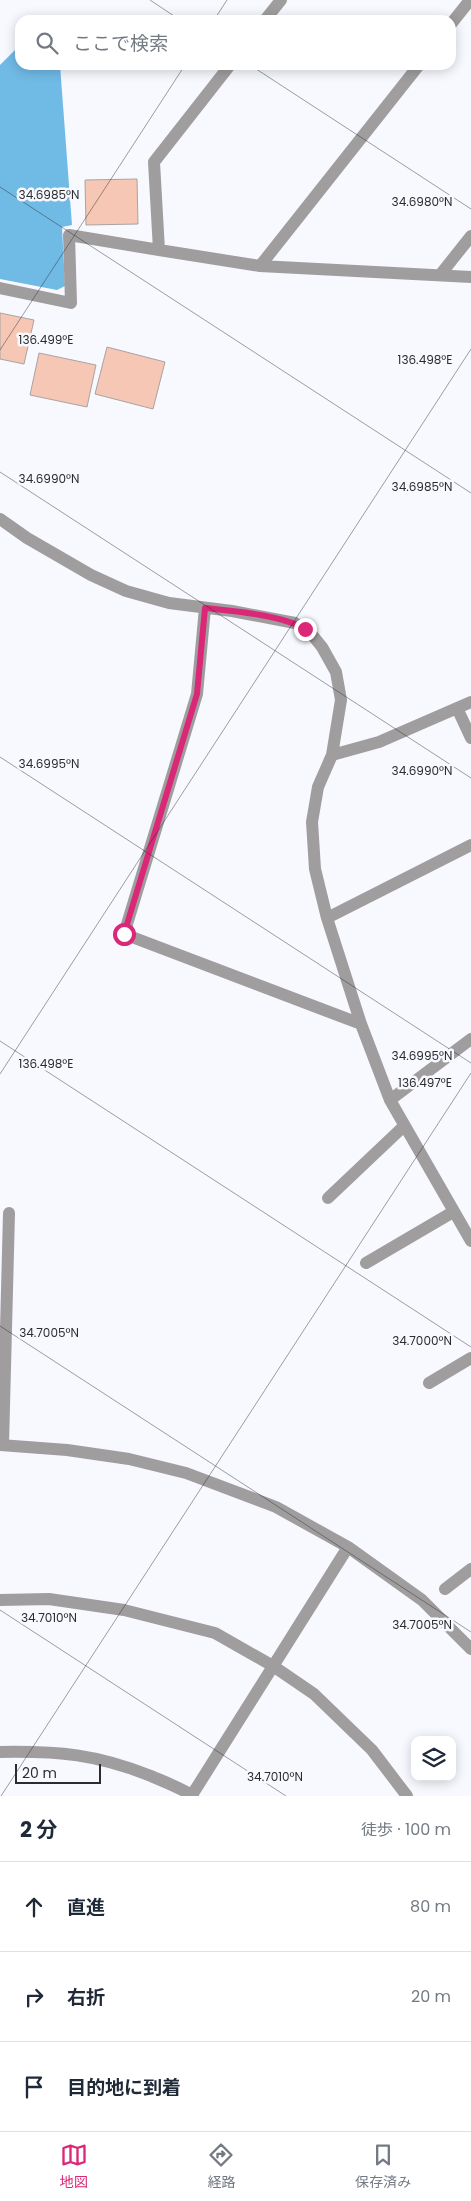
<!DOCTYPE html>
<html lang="ja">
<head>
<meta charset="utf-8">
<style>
	body { margin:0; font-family:Poppins,"Noto Sans JP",sans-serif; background:#f2f2f3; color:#1f2937 }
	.controls { position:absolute; right:15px; bottom:15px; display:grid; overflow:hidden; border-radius:10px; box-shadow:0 2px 12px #0003 }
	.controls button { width:45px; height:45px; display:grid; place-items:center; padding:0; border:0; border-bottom:1px solid #e0e1e3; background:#fff; color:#1f2937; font:25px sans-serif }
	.scale { position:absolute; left:15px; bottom:12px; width:86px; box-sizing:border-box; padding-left:5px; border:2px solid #2b2c2e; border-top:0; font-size:14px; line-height:18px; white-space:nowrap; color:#2b2c2e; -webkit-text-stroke:4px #f7f9ff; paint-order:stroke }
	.stop { position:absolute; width:15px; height:15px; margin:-11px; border:4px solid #db2777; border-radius:50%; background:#fff }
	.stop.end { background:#db2777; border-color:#fff; box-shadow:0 1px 5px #0008 }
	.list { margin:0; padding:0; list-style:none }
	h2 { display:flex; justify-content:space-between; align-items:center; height:65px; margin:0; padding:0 20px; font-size:21px }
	h2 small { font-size:16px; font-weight:400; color:#747a83 }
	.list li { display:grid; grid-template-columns:32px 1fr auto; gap:15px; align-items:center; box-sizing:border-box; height:90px; padding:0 20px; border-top:1px solid #e0e1e3 }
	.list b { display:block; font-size:19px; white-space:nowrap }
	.list em { font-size:16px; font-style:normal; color:#747a83 }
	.icon { flex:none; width:28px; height:28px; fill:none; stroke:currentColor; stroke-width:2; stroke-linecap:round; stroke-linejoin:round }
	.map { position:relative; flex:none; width:471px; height:1796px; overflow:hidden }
	.search { position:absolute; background:#fff; box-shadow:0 2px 12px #0003; left:15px; right:15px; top:15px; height:55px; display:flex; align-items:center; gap:12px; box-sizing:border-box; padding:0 18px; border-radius:15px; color:#747a83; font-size:19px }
	.sheet { height:335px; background:#fff }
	nav { display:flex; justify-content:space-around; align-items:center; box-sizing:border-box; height:70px; border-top:1px solid #e0e1e3; background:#fff; font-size:14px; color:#747a83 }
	nav a { display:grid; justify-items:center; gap:2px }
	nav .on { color:#db2777 }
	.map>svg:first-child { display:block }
</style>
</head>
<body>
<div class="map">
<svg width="471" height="1796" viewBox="0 0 471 1796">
	<rect width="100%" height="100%" fill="#f7f9ff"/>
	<path fill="#70bae6" d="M20,45V65H60L72,225L62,227L65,286L57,290L0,279V65Z"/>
	<path fill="#f5c7b4" stroke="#a9a3a1" d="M137,179L138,224L86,225L85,180Z
		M0,313L34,320L24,364L0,359Z
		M107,347L165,362L153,409L95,394Z
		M39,353L96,365L87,407L30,395Z"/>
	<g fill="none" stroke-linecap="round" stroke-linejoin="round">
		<path stroke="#a09d9e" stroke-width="12" d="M265,20L281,0
			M451,24L470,0
			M230,65L154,162L159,250L260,266L471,277
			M260,266L419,65
			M440,275L471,236
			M0,288L71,303L69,235L159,250
			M0,519L27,538L91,575L126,591L169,603L232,611L295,623L313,636L322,647L336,672L341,700L332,755L318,787L312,822L315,869L327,918L361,1024L390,1100L471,1241
			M205,608L197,694L124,934L361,1024
			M457,708L471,738
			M332,755L379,742L471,702
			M327,918L471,845
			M390,1100L471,1039
			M328,1198L404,1126
			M366,1263L453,1212
			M429,1383L471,1358
			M0,1445L67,1450L129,1459L186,1473L276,1507L348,1547L422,1600L471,1649
			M3,1445L9,1213
			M445,1589L471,1569
			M0,1600L49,1599L124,1610L215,1633L273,1666L314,1694L372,1750L407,1796
			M0,1752C59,1751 96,1754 151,1776C165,1782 181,1788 193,1796
			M192,1795L348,1547"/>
	</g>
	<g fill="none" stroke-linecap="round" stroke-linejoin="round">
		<path stroke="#db2777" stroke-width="6" d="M124,934L197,694L205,608C233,611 282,615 305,629"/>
	</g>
	<path fill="none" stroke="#2b2c2e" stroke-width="1" stroke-opacity="0.45" d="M150,0L180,20M214,20L227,0M250,65L471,209M0,187L471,493M0,350L185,65M0,472L471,778M0,757L471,1063M0,1041L471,1347M0,1074L471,349M0,1326L471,1632M0,1610L286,1796M1,1796L471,1073"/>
	<g font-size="12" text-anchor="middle" fill="#2b2c2e" stroke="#f7f9ff" stroke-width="5" stroke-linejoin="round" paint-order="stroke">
		<text x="49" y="199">34.6985°N</text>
		<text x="422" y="206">34.6980°N</text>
		<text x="46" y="344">136.499°E</text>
		<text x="425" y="364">136.498°E</text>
		<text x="49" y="483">34.6990°N</text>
		<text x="422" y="491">34.6985°N</text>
		<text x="49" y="768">34.6995°N</text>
		<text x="422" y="775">34.6990°N</text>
		<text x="422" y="1060">34.6995°N</text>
		<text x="46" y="1068">136.498°E</text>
		<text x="425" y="1087">136.497°E</text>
		<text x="49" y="1337">34.7005°N</text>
		<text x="422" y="1345">34.7000°N</text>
		<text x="49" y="1622">34.7010°N</text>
		<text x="422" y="1629">34.7005°N</text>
		<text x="275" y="1781">34.7010°N</text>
	</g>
</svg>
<div class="controls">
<button><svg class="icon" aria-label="layers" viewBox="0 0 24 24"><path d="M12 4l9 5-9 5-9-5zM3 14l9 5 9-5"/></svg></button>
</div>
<div class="scale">20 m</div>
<div class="stop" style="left:124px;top:934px"></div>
<div class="stop end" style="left:305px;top:629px"></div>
<div class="search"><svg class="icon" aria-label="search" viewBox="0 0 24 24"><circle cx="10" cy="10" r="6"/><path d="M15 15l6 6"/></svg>ここで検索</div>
</div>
<section class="sheet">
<h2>2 分<small>徒歩 · 100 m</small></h2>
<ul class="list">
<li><svg class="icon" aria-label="ahead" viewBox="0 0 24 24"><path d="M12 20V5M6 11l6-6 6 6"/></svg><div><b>直進</b></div><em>80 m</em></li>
<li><svg class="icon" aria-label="right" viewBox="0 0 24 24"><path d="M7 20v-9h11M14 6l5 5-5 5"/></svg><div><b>右折</b></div><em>20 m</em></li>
<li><svg class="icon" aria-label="arrive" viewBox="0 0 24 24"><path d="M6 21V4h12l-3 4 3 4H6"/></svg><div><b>目的地に到着</b></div></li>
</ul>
</section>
<nav>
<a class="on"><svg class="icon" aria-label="map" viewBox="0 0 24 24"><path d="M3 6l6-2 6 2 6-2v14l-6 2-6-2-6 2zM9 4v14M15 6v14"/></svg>地図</a>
<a><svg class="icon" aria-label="directions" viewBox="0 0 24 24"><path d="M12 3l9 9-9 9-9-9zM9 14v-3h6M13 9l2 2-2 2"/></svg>経路</a>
<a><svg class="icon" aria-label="saved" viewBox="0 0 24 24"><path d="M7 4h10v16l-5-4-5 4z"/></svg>保存済み</a>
</nav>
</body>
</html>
